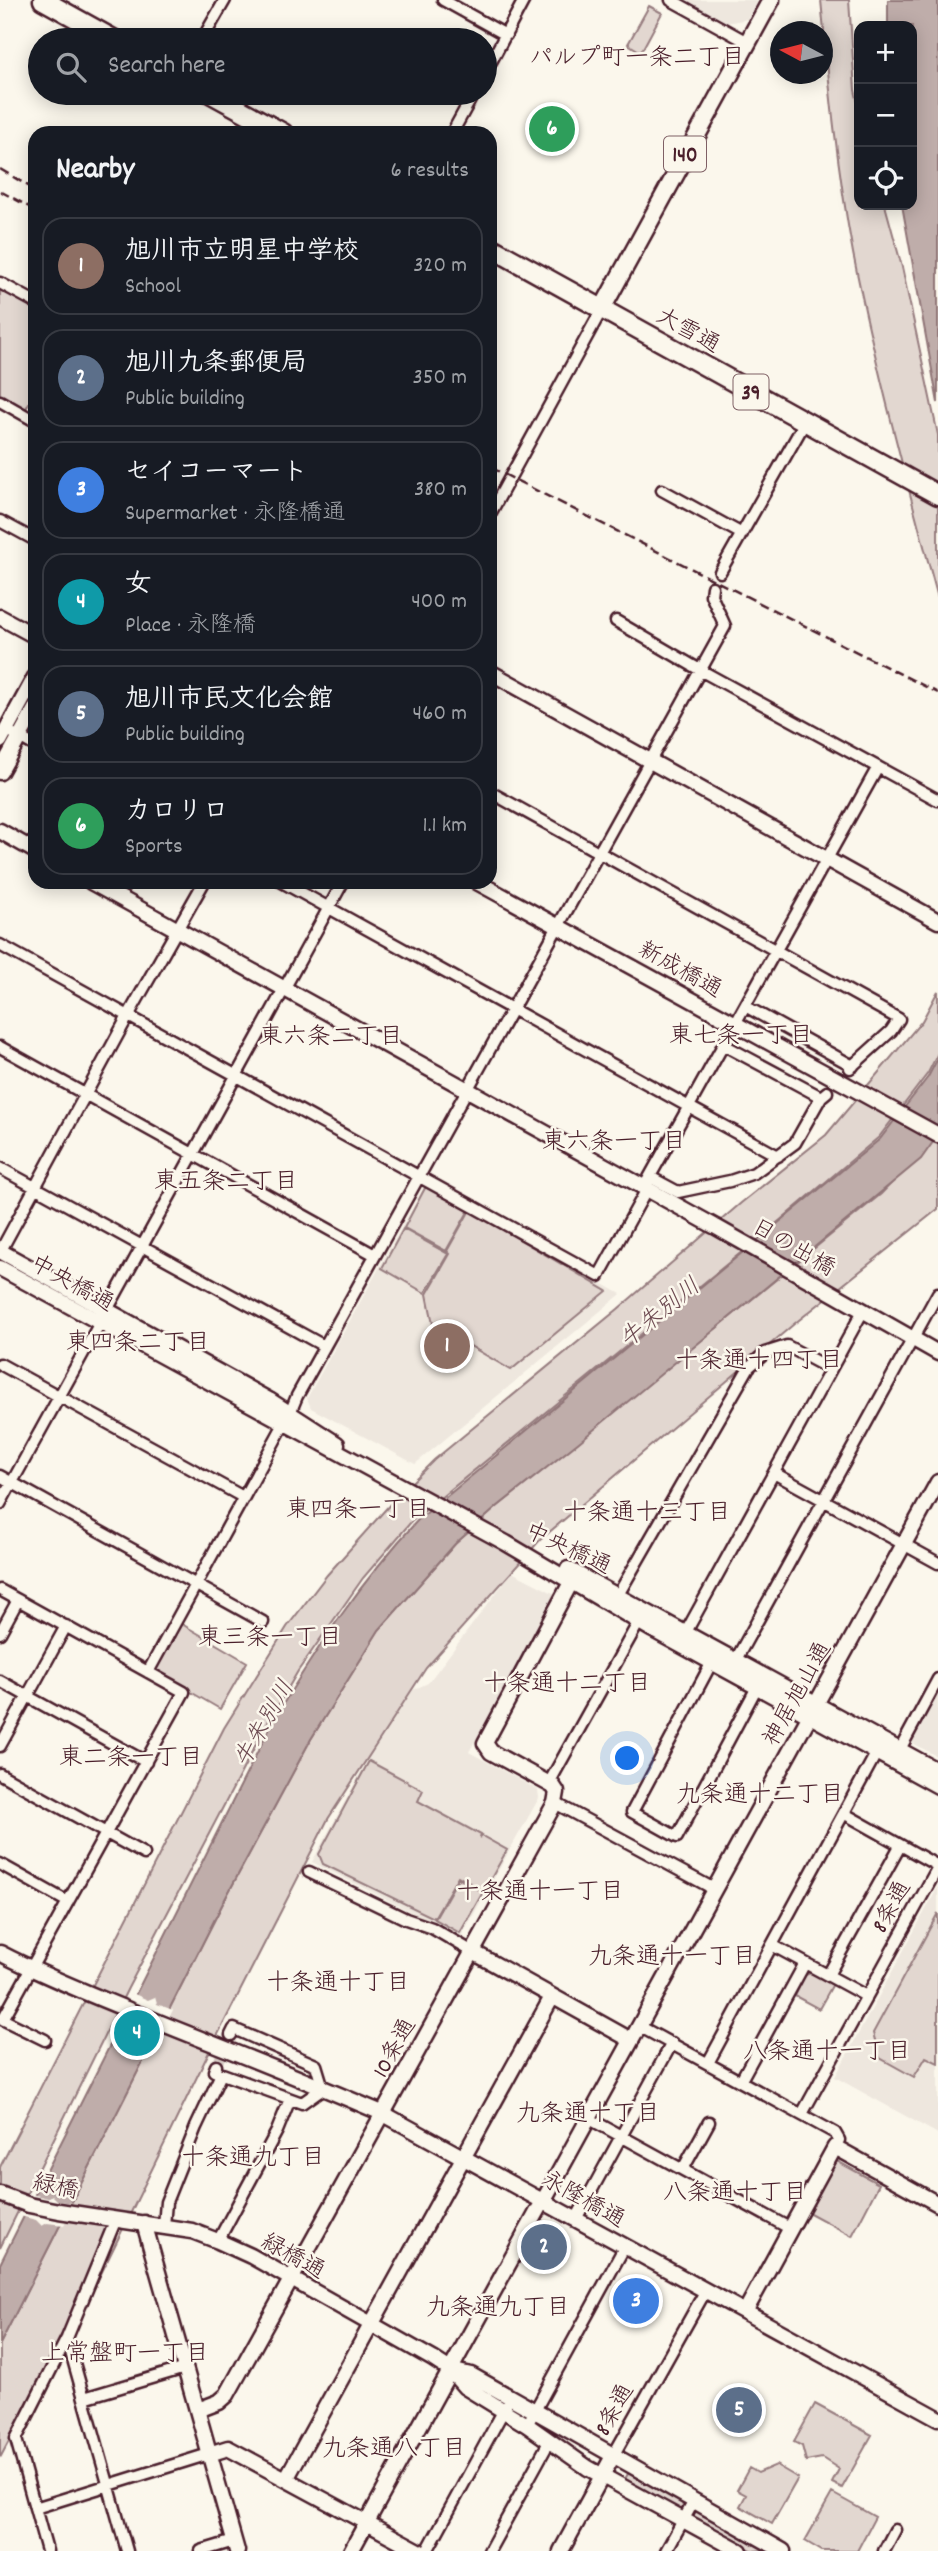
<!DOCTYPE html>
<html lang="en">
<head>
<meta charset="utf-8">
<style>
	body { margin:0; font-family:Dekko,"Klee One",sans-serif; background:#20242c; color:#f1f3f6 }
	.controls { position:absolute; right:21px; top:21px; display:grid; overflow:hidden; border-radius:14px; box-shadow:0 4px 18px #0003 }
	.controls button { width:63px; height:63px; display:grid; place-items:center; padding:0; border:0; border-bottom:2px solid #363941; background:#171b24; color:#f1f3f6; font:35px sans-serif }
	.compass { position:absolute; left:770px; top:21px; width:63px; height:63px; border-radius:50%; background:#171b24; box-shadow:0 4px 18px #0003; rotate:277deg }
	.you { position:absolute; left:628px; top:1759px; width:24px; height:24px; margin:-18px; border:5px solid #fff; border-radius:50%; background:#1a73e8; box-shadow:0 0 0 10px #1a73e833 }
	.badge { display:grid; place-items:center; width:46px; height:46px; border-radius:50%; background:#8c9099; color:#fff; font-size:23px; font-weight:700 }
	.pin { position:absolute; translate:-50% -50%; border:4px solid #fff; box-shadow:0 2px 7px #0006 }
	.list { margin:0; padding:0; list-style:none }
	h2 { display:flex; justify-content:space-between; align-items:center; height:91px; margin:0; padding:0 28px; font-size:30px }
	h2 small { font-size:23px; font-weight:400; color:#9ea1a6 }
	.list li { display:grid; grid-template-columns:46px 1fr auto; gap:21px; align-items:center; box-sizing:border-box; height:98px; margin:0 14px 14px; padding:0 14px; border:2px solid #363941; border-radius:21px }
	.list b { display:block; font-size:26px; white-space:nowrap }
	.list p { margin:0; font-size:23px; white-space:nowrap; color:#9ea1a6 }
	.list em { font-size:23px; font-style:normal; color:#9ea1a6 }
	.icon { flex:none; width:38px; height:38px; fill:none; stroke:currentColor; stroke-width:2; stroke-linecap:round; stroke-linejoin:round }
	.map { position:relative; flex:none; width:938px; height:2551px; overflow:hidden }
	.search { position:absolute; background:#171b24; box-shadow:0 4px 18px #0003; left:28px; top:28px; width:469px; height:77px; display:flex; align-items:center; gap:18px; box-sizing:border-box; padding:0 24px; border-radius:38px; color:#9ea1a6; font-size:26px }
	.panel { position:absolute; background:#171b24; box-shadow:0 4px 18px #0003; left:28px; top:126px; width:469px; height:763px; border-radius:21px }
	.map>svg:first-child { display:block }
</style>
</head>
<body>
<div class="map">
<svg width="938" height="2551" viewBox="0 0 938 2551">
	<rect width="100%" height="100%" fill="#fbf7ec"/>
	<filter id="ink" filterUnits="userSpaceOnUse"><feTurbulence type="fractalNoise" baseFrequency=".0143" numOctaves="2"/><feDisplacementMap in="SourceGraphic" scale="14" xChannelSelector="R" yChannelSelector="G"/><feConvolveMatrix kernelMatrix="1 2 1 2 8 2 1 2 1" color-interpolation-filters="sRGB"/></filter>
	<g filter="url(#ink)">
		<path fill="#eee7de" d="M684,0H758L748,19L726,23Z
			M429,1186L621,1294L415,1464L311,1408L307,1398L424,1187Z
			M512,1572L555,1594L469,1752L538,1790L539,1798L461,1937L312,1862L367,1761L413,1690L428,1683Z
			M938,1693V1757L911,1742Z
			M938,1887V2134L835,2077Z"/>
		<path fill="#e2d7d0" stroke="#967b7e" stroke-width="2" d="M821,0H849L855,90L859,107V205H885L902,267L938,435V598C907,484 876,369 853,253C837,169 829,84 821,0Z
			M649,6L662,13L641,52L628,44Z
			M0,283L35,302V392L23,414L0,401Z
			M938,991V1053L928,1073L879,1137L765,1233L411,1522L363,1578L298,1671L263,1731L128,1988L0,2248V2167L224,1728L287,1627L327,1575L393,1501L434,1460L618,1309L741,1203L826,1135L922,1021Z
			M938,1135V1209L794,1324L540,1540L426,1668L328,1819L211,2048L23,2434L9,2441L0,2458V2344L225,1899L311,1739L379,1630L455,1544L497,1507L881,1194Z
			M425,1188H429L469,1210L446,1251L404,1228Z
			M470,1210L607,1291L511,1370L433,1324L427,1294L450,1254L447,1251Z
			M403,1229L448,1254L425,1293L382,1268Z
			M180,1623L247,1662L220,1709L153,1670Z
			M369,1761L423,1790L418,1801L481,1835L480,1838L482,1836L507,1850L484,1891L458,1876L434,1918L323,1864L319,1854Z
			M458,1878L483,1892L460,1933L435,1919Z
			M938,1913V2063L926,2057L914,2077L880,2058L873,2033Z
			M811,1973L833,1984L819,2009L795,1996L805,1975Z
			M835,2160L879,2184L852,2236L806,2211Z
			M815,2404L872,2435L842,2488L832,2483L839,2469L822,2458L806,2461L802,2446L794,2442Z
			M776,2465L798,2478L772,2524L740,2506L746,2495L737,2490L749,2468L758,2473Z
			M629,2472L682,2501L683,2509H677L625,2479Z
			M832,2493L875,2517L857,2551H822L805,2541Z
			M692,2511H697L769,2550L753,2551L693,2518L691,2517Z"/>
		<path fill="#bfadaa" stroke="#907477" stroke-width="2" d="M888,0H938V403L902,205H912V26H888Z
			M938,1058V1135L921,1159L579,1442L497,1507L455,1544L379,1630L311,1739L225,1899L0,2344V2264L274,1719C316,1649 362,1580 418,1520L880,1139L928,1077Z"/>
		<path fill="#fbf7ec" d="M132,1993L148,2000L155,1997L157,2004L173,2010L158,2039L143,2033L136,2036L133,2029L117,2023Z
			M31,2194L48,2198L52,2195L58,2201L75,2203L64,2225L47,2223L42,2226L36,2220L20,2216Z"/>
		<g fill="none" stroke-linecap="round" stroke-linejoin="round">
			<path stroke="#d8ccc5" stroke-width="10" stroke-dasharray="10 5" stroke-linecap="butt" d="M827,1092L850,1068
				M216,2066L231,2035"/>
			<defs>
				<path id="street" d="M443,0L506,35
					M671,0L747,42
					M202,40L225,0
					M485,73L524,0
					M452,133L474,93
					M0,283L35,302
					M0,401L35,421
					M662,490L742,534
					M490,514L602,309
					M0,521L35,540
					M720,572L805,422
					M616,621L700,670L938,800
					M14,734L35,746
					M490,792L899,1019L891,1031L850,1068
					M282,882L778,1156
					M0,945L599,1276L647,1189
					M745,1006L853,1066
					M724,1045L821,1097
					M0,1047L375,1255
					M0,1168L324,1346
					M650,1177L678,1192L730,1181L754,1173L795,1143L821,1097L827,1092
					M644,1187L878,767
					M0,1252L128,1016L204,882
					M0,1364L243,1497
					M774,1473L938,1563
					M0,1476L263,1622
					M0,1504L343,882
					M0,1590L184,1692L3,2019
					M615,1600L749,1367L765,1353L787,1346L830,1369
					M686,1632L863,1311
					M0,1633L18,1600
					M712,1662L632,1812L677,1837L757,1687
					M733,1665L938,1293
					M148,1672L290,1413L297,1396L725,626L711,595L712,587
					M0,1681L146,1762
					M0,1746L66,1626
					M897,1755L938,1679
					M0,1774L144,1854
					M549,1783L641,1618
					M555,1803L714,1889
					M845,1814L938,1866
					M0,1864L68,1902
					M309,1872L406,1919L432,1928L473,1952
					M772,1945L866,1996
					M828,1975L900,1846
					M0,2018L45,2040
					M639,2026L835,2133L839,2140L835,2147
					M708,2063L878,1750
					M216,2066L214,2071L302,2103L323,2088L316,2065L234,2029L231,2035
					M741,2080L805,1963
					M802,2114L938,1867
					M588,2118L791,2229
					M683,2169L709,2122
					M576,2219L672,2043
					M164,2226L166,2202L196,2127L221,2074
					M218,2241L277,2131L290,2099
					M67,2338L127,2551
					M84,2398L185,2368
					M527,2425L625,2246
					M613,2456L706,2290
					M35,2508L209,2454
					M47,2551L16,2439L67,2338L116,2219
					M201,2551L234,2541
					M427,2551L506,2406
					M489,2551L549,2442
					M666,2551L694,2501
					M884,2551L895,2530"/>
				<path id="secondary" d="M0,617L35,636
					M490,672L938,921
					M0,741L35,677
					M0,772L35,709
					M0,831L35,851
					M91,882L714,1226
					M477,882L938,1135
					M716,1227L938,1353
					M0,1251L269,1400L337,1444
					M0,1268L506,1543L653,1630L938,1786
					M568,1569L938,1771
					M473,1952L631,2040
					M0,1953C42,1975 87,1993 131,2011C215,2045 299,2077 382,2113L938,2418
					M0,2194L29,2205L59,2211L192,2231L218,2241L251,2256L433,2359L450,2370L465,2387L527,2425L588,2468L740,2551
					M144,2223L237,2551
					M745,2312L835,2147L938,2204
					M450,2370L471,2375L783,2551
					M198,2410L219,2402L227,2395L555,1803L557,1792L553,1786L491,1752L485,1743L576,1573
					M209,2454L228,2448L419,2551
					M286,2479L552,1997
					M351,2551L938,1482
					M561,2551L613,2456"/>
				<path id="primary" d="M602,309L771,0"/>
				<path id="highway" d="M43,0L115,40
					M210,93L283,133
					M490,247L938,495"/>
			</defs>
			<use href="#street" stroke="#4a1f2b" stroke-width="15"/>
			<use href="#secondary" stroke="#4a1f2b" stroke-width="19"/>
			<use href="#primary" stroke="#4a1f2b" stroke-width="21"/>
			<use href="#highway" stroke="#4a1f2b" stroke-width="23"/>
			<use href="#street" stroke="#fbf7ec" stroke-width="10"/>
			<use href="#secondary" stroke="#fbf7ec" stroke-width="14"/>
			<use href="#primary" stroke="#fbf7ec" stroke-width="16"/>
			<use href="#highway" stroke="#fbf7ec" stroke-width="18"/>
			<path stroke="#4a1f2b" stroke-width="2.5" stroke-dasharray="10 5" stroke-linecap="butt" d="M0,169L35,190
				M0,191L35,210
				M490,467L938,693"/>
		</g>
	</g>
	<g text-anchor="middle" stroke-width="5" stroke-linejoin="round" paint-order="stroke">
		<g fill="#fbf7ec" stroke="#7f6065" stroke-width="2">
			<rect x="664" y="136.5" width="42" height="35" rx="5"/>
			<rect x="733.5" y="374.5" width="35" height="35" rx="5"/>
		</g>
		<g font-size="21" font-weight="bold" fill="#4a1f2b">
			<text x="685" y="161">140</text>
			<text x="751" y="399">39</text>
		</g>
		<g font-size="23" fill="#4a1f2b" stroke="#fbf7ec">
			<text transform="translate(689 329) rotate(29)" y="8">大雪通</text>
			<text transform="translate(681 968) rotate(29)" y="8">新成橋通</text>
			<text transform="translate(794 1246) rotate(30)" y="8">日の出橋</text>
			<text transform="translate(73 1282) rotate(29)" y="8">中央橋通</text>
			<text transform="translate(569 1547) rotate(25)" y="8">中央橋通</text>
			<text transform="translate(796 1693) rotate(-61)" y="8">神居旭山通</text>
			<text transform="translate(890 1906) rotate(-61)" y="8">8条通</text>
			<text transform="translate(393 2047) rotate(-61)" y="8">10条通</text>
			<text transform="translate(56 2185) rotate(12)" y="8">緑橋</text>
			<text transform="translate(584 2198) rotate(29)" y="8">永隆橋通</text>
			<text transform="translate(294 2255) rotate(29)" y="8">緑橋通</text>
			<text transform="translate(613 2409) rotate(-61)" y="8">8条通</text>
		</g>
		<g font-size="24" fill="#4a1f2b" stroke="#fbf7ec">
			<text x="637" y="64">パルプ町一条二丁目</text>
			<text x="741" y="1042">東七条一丁目</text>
			<text x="331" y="1043">東六条二丁目</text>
			<text x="614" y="1148">東六条一丁目</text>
			<text x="226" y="1188">東五条二丁目</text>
			<text x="138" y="1349">東四条二丁目</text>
			<text x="759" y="1367">十条通十四丁目</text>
			<text x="358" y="1516">東四条一丁目</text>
			<text x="647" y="1519">十条通十三丁目</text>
			<text x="270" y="1644">東三条一丁目</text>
			<text x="567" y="1690">十条通十二丁目</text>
			<text x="131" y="1764">東二条一丁目</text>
			<text x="760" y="1801">九条通十二丁目</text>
			<text x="540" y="1898">十条通十一丁目</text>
			<text x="672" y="1963">九条通十一丁目</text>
			<text x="338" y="1989">十条通十丁目</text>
			<text x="827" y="2058">八条通十一丁目</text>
			<text x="588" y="2120">九条通十丁目</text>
			<text x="253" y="2164">十条通九丁目</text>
			<text x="735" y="2199">八条通十丁目</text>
			<text x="498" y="2314">九条通九丁目</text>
			<text x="125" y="2360">上常盤町一丁目</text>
			<text x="394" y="2455">九条通八丁目</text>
		</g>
		<g font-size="24" font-style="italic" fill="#6d4a51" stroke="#fbf7ec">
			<text transform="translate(659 1312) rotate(-39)" y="8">牛朱別川</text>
			<text transform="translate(263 1723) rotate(-60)" y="8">牛朱別川</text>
		</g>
	</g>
</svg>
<div class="controls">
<button>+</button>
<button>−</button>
<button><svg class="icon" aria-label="locate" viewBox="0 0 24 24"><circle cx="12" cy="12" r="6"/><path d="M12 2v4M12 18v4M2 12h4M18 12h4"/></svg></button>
</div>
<svg class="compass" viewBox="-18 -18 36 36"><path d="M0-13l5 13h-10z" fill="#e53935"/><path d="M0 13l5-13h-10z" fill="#9ea1a6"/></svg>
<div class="you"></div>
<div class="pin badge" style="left:447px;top:1346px;background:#8d6e63">1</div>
<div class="pin badge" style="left:544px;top:2247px;background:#5c6f8a">2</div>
<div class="pin badge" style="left:636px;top:2301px;background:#3f7fe0">3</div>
<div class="pin badge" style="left:137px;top:2033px;background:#0f9aa8">4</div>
<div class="pin badge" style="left:739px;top:2410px;background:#5c6f8a">5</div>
<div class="pin badge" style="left:552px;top:129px;background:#2e9e5b">6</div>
<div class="search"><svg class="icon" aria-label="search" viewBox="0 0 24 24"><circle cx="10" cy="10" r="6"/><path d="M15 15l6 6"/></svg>Search here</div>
<section class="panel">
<h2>Nearby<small>6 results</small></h2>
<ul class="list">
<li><span class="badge" style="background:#8d6e63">1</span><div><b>旭川市立明星中学校</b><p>School</p></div><em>320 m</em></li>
<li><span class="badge" style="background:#5c6f8a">2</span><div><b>旭川九条郵便局</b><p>Public building</p></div><em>350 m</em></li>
<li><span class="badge" style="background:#3f7fe0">3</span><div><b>セイコーマート</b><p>Supermarket · 永隆橋通</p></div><em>380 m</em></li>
<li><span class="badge" style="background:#0f9aa8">4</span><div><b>女</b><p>Place · 永隆橋</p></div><em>400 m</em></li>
<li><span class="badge" style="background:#5c6f8a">5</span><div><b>旭川市民文化会館</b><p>Public building</p></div><em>460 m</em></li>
<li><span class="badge" style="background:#2e9e5b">6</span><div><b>カロリロ</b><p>Sports</p></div><em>1.1 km</em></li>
</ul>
</section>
</div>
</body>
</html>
